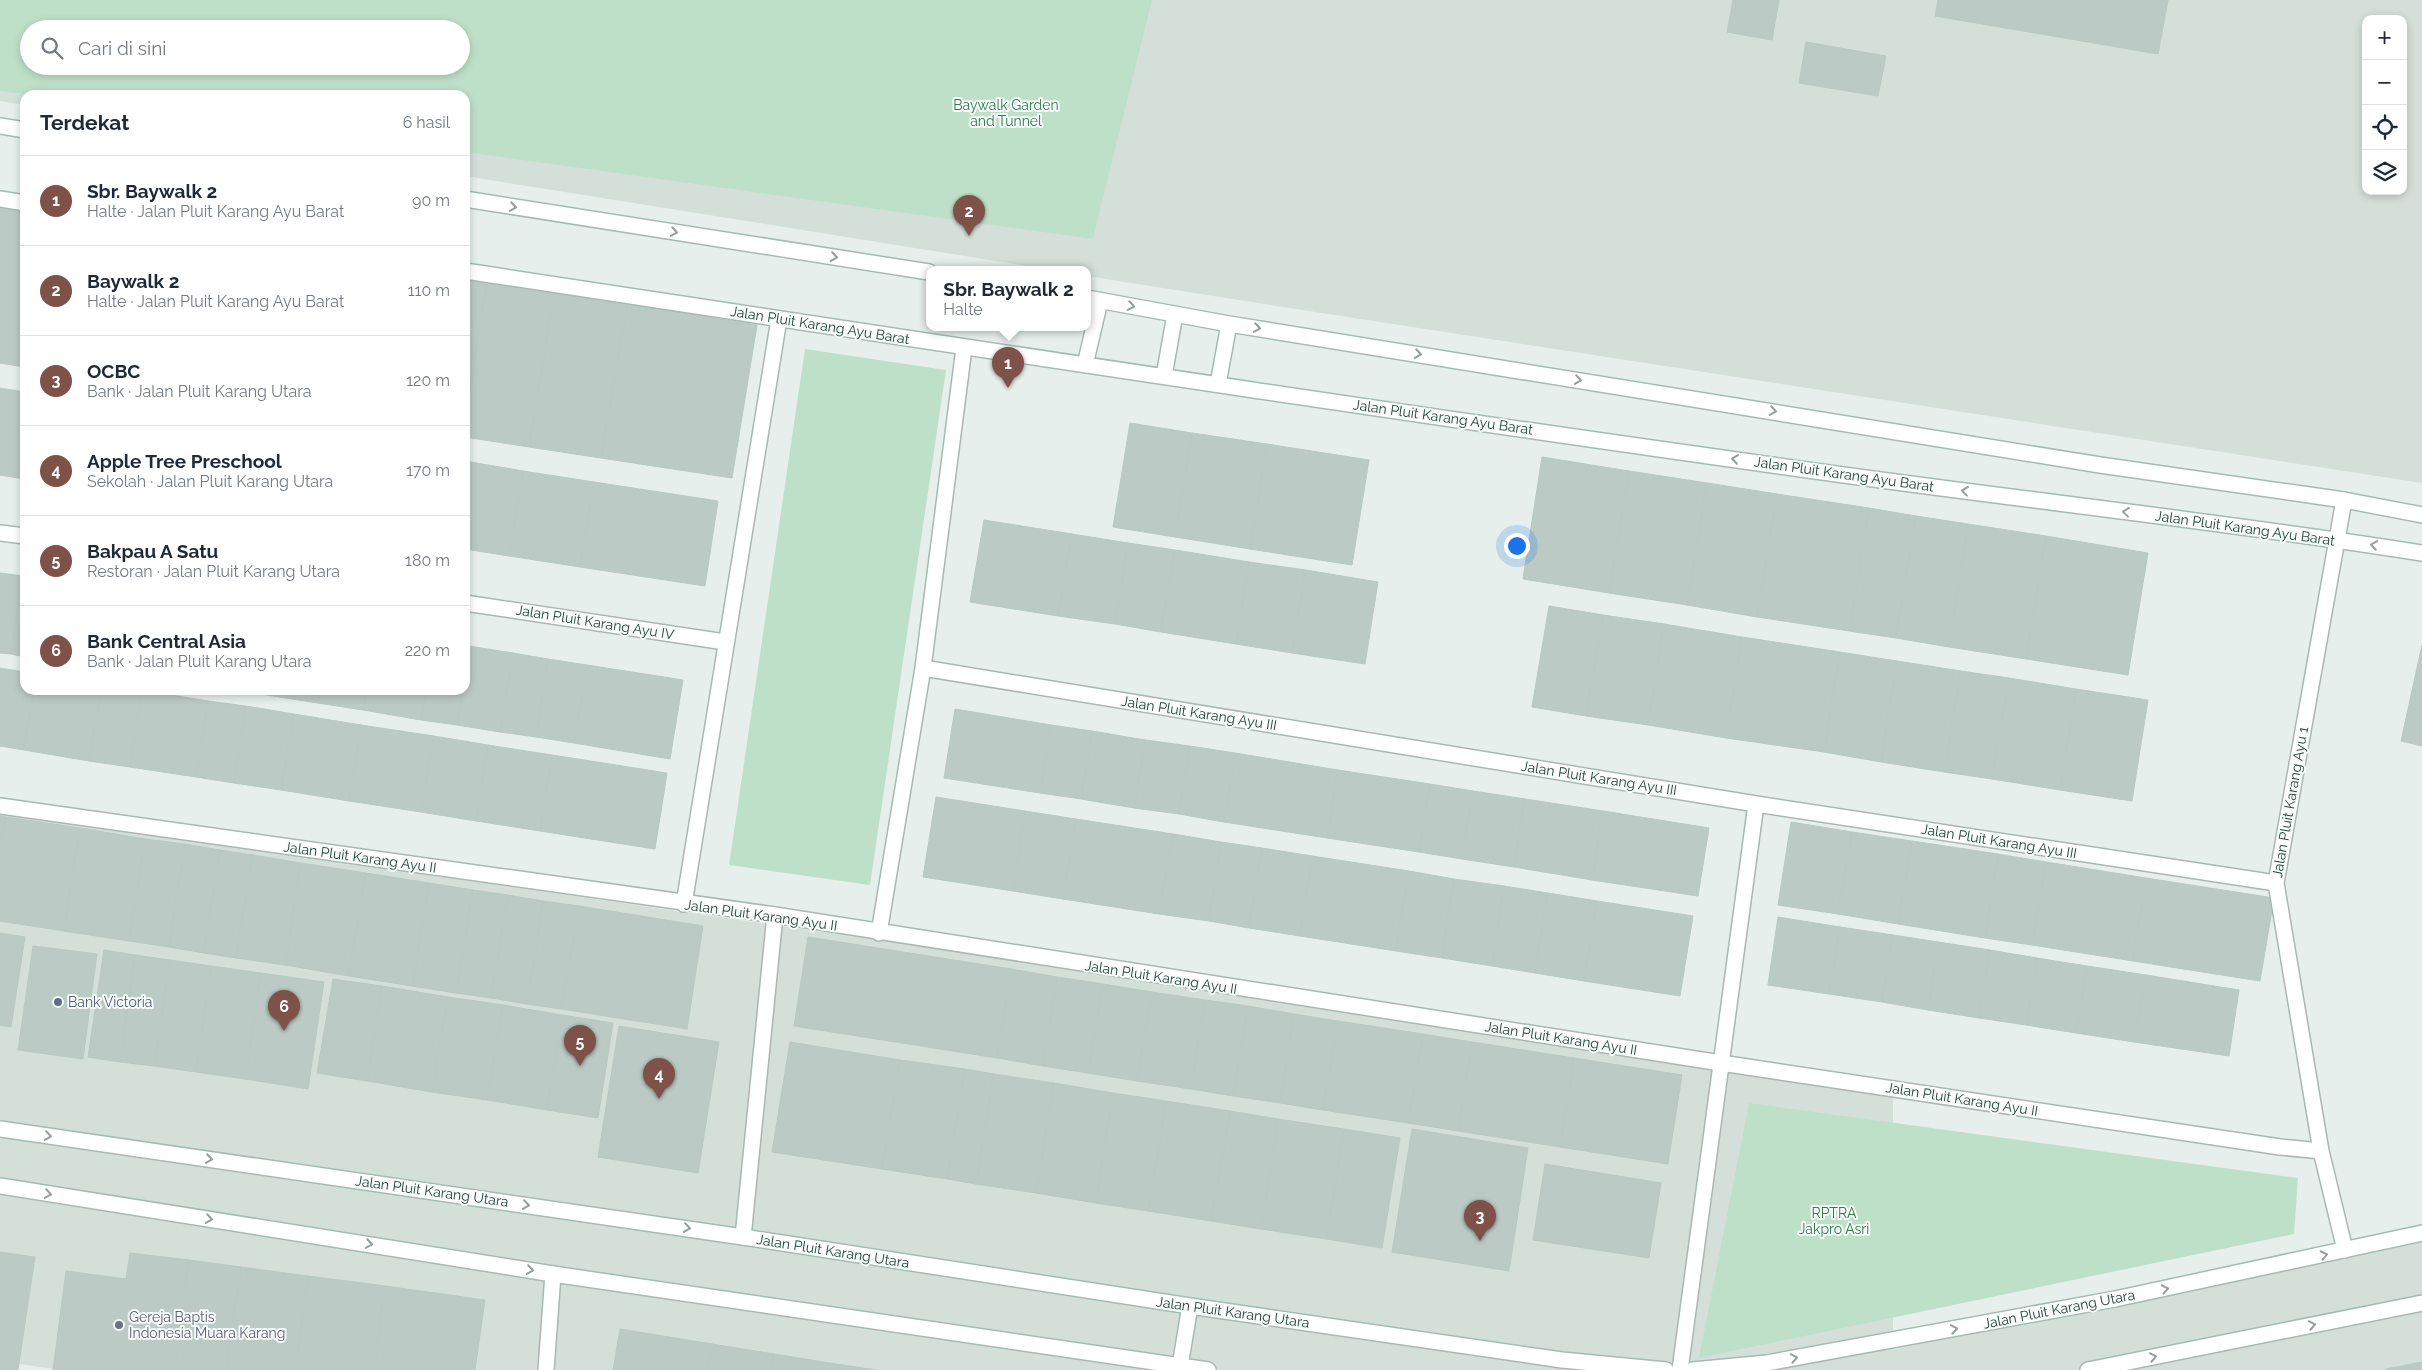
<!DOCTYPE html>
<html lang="id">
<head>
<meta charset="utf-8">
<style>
	body { margin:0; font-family:Raleway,sans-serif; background:#f6f6f7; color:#1f2937 }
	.controls { position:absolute; right:15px; top:15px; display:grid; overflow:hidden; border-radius:10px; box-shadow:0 2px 8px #0003 }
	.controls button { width:45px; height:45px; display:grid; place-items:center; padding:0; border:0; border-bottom:1px solid #e0e1e3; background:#fff; color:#1f2937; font:25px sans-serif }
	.you { position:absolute; left:1516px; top:545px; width:18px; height:18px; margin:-12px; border:4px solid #fff; border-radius:50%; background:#1a73e8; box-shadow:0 0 0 8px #1a73e833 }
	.badge { display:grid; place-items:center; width:32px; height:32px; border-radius:50%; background:#7f5249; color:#fff; font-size:16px; font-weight:700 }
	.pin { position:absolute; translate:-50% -41px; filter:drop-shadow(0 1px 2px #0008) }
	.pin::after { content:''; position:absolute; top:26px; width:18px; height:15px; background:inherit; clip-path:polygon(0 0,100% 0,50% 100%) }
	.popup { position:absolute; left:926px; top:266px; width:165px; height:65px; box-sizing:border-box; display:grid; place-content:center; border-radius:10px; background:#fff; filter:drop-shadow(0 1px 4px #0005); font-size:16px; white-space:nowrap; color:#747a83 }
	.popup b { font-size:19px; color:#1f2937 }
	.popup::after { content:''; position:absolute; left:50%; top:100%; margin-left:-10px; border:10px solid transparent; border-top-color:#fff }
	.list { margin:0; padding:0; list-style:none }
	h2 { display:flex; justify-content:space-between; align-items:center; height:65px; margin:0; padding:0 20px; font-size:21px }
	h2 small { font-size:16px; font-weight:400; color:#747a83 }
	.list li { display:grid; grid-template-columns:32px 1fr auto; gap:15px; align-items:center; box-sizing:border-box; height:90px; padding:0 20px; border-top:1px solid #e0e1e3 }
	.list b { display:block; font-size:19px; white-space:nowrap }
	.list p { margin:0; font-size:16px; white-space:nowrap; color:#747a83 }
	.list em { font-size:16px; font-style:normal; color:#747a83 }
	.icon { flex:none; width:28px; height:28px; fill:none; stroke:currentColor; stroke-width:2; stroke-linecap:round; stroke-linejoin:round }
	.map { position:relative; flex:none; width:2422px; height:1370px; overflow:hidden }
	.search { position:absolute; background:#fff; box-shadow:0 2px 8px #0003; left:20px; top:20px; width:450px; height:55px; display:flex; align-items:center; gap:12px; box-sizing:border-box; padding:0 18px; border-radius:28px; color:#747a83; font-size:19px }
	.panel { position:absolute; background:#fff; box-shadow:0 2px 8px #0003; left:20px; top:90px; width:450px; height:605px; border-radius:15px }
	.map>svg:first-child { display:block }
</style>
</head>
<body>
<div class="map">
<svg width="2422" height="1370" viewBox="0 0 2422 1370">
	<rect width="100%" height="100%" fill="#e6efeb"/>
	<path fill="#d4dfda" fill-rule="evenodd" d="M0,0H2422V483L1296,309L1087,276V269H1046L465,176V95H25V105L0,101ZM2366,19H2403V191H2366ZM29,29H461V66H29Z
		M0,813L1893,1087V1350L2422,1228V1370H61L0,1361Z"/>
	<path fill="#bfe0c8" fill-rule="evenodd" d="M0,0H1152L1093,239L465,152V95H35L0,91ZM29,29H461V66H29Z
		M805,349L946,370L870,885L729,865Z
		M1749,1103L2298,1178L2294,1234L1699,1358Z"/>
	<path fill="#bbcac4" stroke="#b8c9c2" d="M1733,0H1779L1772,40L1727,32Z
		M1938,0H2168L2158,54L1935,16Z
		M1806,42L1886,56L1878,96L1799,83Z
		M0,205L25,209V367L0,363Z
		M465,278L487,282L465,420Z
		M487,282L554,292L529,447L465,437V420Z
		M554,292L627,304L601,458L529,447Z
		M627,304L757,325L732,478L601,458Z
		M0,388L25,392V479L0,475Z
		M1130,423L1192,433L1175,537L1113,527Z
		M1192,433L1267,444L1250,549L1175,537Z
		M1267,444L1369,460L1352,565L1250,549Z
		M1542,457L1629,471L1609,593L1523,579Z
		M465,461L523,471L509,556L465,549Z
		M523,471L594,482L580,567L509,556Z
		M1629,471L1707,483L1687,605L1609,593Z
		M594,482L718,501L705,586L580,567Z
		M1707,483L1777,494L1757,617L1687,605Z
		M1777,494L1869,508L1849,631L1757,617Z
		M1869,508L1916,516L1896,638L1849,631Z
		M1916,516L1968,524L1949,647L1896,638Z
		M984,520L1072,534L1058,616L970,602Z
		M1968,524L2046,536L2026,659L1949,647Z
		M1072,534L1128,543L1115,624L1058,616Z
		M2046,536L2148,553L2128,675L2026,659Z
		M1128,543L1175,550L1161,632L1115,624Z
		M1175,550L1249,562L1236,644L1161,632Z
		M1249,562L1306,570L1292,653L1236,644Z
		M1306,570L1378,582L1365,664L1292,653Z
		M0,573L23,576L11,654L0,653Z
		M23,576L25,577V657L11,654Z
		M1549,606L1603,615L1586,716L1532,707Z
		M1603,615L1664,624L1648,725L1586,716Z
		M1664,624L1742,637L1726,738L1648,725Z
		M1742,637L1840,652L1824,752L1726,738Z
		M465,645L469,646L465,674Z
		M2422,645V746L2401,741Z
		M469,646L513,653L500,732L457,725L462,690H465Z
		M1840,652L1897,661L1881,762L1824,752Z
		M513,653L548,659L536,737L500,732Z
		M548,659L587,665L574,743L536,737Z
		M1897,661L1961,671L1944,772L1881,762Z
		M587,665L683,680L670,759L574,743Z
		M0,668L25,672V690H34L24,750L0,746Z
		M1961,671L2009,678L1992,779L1944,772Z
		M2009,678L2076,689L2060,790L1992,779Z
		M2076,689L2148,700L2132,801L2060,790Z
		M34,690H101L89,761L24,750Z
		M101,690H142L130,767L89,761Z
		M142,690L208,701L196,777L130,767Z
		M248,690H280L279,697L248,692Z
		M280,690H320L318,703L279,697Z
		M320,690H367L363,710L318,703Z
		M367,690H426L421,720L363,710Z
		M426,690H462L457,725L421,720Z
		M208,701L246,706L234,783L196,777Z
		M246,706L294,714L281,790L234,783Z
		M955,709L1051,725L1040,793L944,778Z
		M294,714L361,725L349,801L281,790Z
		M361,725L434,736L421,812L349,801Z
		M1051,725L1092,731L1081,799L1040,793Z
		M1092,731L1145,740L1134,808L1081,799Z
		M434,736L488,745L476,821L421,812Z
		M1145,740L1190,746L1179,814L1134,808Z
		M488,745L552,755L540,831L476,821Z
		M1190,746L1235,753L1224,822L1179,814Z
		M1235,753L1338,770L1327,838L1224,822Z
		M552,755L667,773L655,849L540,831Z
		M1338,770L1430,784L1419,852L1327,838Z
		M1430,784L1473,791L1462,859L1419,852Z
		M1473,791L1525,799L1514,867L1462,859Z
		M936,797L1025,811L1013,891L923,877Z
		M1525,799L1603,811L1592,880L1514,867Z
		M1025,811L1076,819L1063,899L1013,891Z
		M1603,811L1709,828L1698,896L1592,880Z
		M0,816L6,817L0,852Z
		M6,817L80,828L64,931L0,921V852Z
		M1076,819L1173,834L1159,914L1063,899Z
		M1791,822L1852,832L1838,914L1778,905Z
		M80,828L145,839L129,941L64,931Z
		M1852,832L1912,841L1898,924L1838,914Z
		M1173,834L1221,842L1209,921L1159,914Z
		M145,839L185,844L169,947L129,941Z
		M1912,841L1998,854L1985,938L1898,924Z
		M1221,842L1262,848L1249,928L1209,921Z
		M185,844L220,850L204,953L169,947Z
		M1262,848L1312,856L1300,936L1249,928Z
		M220,850L253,855L236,958L204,953Z
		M1998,854L2046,862L2032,945L1985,938Z
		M253,855L301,863L285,965L236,958Z
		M1312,856L1409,871L1396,951L1300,936Z
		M2046,862L2146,878L2133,961L2032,945Z
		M301,863L366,873L349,976L285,965Z
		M1409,871L1454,879L1442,958L1396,951Z
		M366,873L429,883L412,986L349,976Z
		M2146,878L2274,898L2260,981L2133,961Z
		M1454,879L1504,886L1492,966L1442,958Z
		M429,883L473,890L456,993L412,986Z
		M1504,886L1548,893L1535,973L1492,966Z
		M473,890L508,895L491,998L456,993Z
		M1548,893L1597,901L1584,981L1535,973Z
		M508,895L543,901L527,1004L491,998Z
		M543,901L579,906L561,1009L527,1004Z
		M1597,901L1693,916L1680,996L1584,981Z
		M579,906L703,926L687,1029L561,1009Z
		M1778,917L1840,927L1829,994L1768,985Z
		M1840,927L1893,935L1882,1002L1829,994Z
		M0,933L25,937L11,1027L0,1025Z
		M1893,935L1938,942L1928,1010L1882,1002Z
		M808,937L1011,969L997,1058L794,1026Z
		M1938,942L1990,950L1979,1018L1928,1010Z
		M33,946L97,954L83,1059L18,1050Z
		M104,950L135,955L120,1062L88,1057Z
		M1990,950L2037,958L2026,1025L1979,1018Z
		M135,955L170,960L154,1066L120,1062Z
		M2037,958L2087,966L2076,1033L2026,1025Z
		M170,960L211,966L196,1072L154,1066Z
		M211,966L261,973L245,1079L196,1072Z
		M2087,966L2146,975L2134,1042L2076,1033Z
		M1011,969L1057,977L1043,1066L997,1058Z
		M261,973L324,982L308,1089L245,1079Z
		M2146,975L2239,990L2229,1056L2134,1042Z
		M1057,977L1103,984L1088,1073L1043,1066Z
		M333,979L382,986L367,1081L317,1073Z
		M1103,984L1152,992L1137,1081L1088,1073Z
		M382,986L448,997L432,1092L367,1081Z
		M1152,992L1205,1000L1191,1089L1137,1081Z
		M448,997L503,1005L487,1100L432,1092Z
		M1205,1000L1248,1006L1233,1096L1191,1089Z
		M503,1005L562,1015L547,1110L487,1100Z
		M1248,1006L1294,1014L1280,1103L1233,1096Z
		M1294,1014L1338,1021L1323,1110L1280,1103Z
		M562,1015L613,1023L598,1118L547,1110Z
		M1338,1021L1423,1034L1408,1123L1323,1110Z
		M619,1026L719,1042L698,1173L598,1157Z
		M1423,1034L1472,1042L1458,1131L1408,1123Z
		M790,1042L900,1060L882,1169L772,1152Z
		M1472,1042L1574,1058L1560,1147L1458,1131Z
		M1574,1058L1682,1075L1668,1164L1560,1147Z
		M900,1060L965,1069L947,1179L882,1169Z
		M965,1069L994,1074L976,1184L947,1179Z
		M994,1074L1054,1083L1036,1193L976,1184Z
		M1054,1083L1113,1093L1096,1203L1036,1193Z
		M1113,1093L1166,1101L1148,1211L1096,1203Z
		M1166,1101L1230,1111L1211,1221L1148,1211Z
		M1230,1111L1278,1119L1261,1229L1211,1221Z
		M1278,1119L1344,1129L1326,1239L1261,1229Z
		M1344,1129L1400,1138L1382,1248L1326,1239Z
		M1412,1129L1528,1148L1509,1271L1392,1252Z
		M1545,1164L1661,1183L1649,1258L1533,1240Z
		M0,1252L35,1257L18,1370H0Z
		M130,1253L189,1260L174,1370H53L66,1271L126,1279Z
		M189,1260L241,1267L226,1370H174Z
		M241,1267L308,1276L295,1370H226Z
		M308,1276L385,1286L374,1370H295Z
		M385,1286L485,1300L475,1370H374Z
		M620,1329L712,1344L708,1370H613Z
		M712,1344L774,1354L771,1370H708Z
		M774,1354L836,1364L835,1370H771Z
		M2422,1362V1370H2386V1369Z
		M836,1364L876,1370H835Z"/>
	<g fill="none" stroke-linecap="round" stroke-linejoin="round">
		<defs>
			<path id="street" d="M2344,500L2276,883L2321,1151L2345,1250
				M0,533L25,536
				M465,603L725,642
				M923,668L1756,804L2276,883
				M0,806L775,915L1721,1063L2280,1147L2321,1151
				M684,904L779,319
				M879,933L923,668L964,348
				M743,1237L775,915
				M546,1370L553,1274
				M1680,1370L1756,804"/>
			<path id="secondary" d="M0,126L25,130
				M0,199L25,203
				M465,199L929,272
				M465,271C927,341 1388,412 1851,476C2041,502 2232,523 2422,553
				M1087,298L1229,324L2100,465L2344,500L2422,515
				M1085,365L1100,301
				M1164,376L1175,314
				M1218,384L1229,324
				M0,1129L743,1237L1190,1306L1562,1360L1666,1370
				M0,1186L553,1274L1208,1370
				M1180,1366L1190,1306
				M1693,1370L1767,1363L2115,1299L2422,1233
				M2088,1370L2422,1303"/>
		</defs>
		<use href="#street" stroke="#a8b8b2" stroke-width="18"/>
		<use href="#secondary" stroke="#a4bbb3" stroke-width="18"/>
		<use href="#street" stroke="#fff" stroke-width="15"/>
		<use href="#secondary" stroke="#fff" stroke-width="15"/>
	</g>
	<defs><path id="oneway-chevron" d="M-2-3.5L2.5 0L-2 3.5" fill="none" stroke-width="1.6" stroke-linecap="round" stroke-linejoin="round" transform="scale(1.25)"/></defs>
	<g stroke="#92a09c">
		<use href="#oneway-chevron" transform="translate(513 207) rotate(9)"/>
		<use href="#oneway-chevron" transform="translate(674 232) rotate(9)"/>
		<use href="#oneway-chevron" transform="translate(834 257) rotate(9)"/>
		<use href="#oneway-chevron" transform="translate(1131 306) rotate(10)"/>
		<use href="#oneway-chevron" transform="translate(1257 328) rotate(9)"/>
		<use href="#oneway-chevron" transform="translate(1418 354) rotate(9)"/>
		<use href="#oneway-chevron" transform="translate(1578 380) rotate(9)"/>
		<use href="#oneway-chevron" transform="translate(1773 411) rotate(9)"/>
		<use href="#oneway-chevron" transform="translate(1735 459) rotate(-172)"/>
		<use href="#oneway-chevron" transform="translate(1965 491) rotate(-173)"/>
		<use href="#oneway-chevron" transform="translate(2126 512) rotate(-173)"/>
		<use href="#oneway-chevron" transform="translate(2374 545) rotate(-171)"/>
		<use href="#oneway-chevron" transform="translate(48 1136) rotate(8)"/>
		<use href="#oneway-chevron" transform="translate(209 1159) rotate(8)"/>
		<use href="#oneway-chevron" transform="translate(48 1194) rotate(9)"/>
		<use href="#oneway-chevron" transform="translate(526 1205) rotate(8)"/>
		<use href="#oneway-chevron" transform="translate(209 1219) rotate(9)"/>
		<use href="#oneway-chevron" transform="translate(687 1228) rotate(8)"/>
		<use href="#oneway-chevron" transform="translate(369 1244) rotate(9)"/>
		<use href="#oneway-chevron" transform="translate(2324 1255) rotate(-12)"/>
		<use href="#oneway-chevron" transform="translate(530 1270) rotate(9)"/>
		<use href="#oneway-chevron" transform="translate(2165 1289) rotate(-12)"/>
		<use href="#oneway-chevron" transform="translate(2312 1325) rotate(-11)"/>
		<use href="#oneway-chevron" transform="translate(1954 1329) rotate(-10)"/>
		<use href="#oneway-chevron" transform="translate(2153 1357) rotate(-11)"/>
		<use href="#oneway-chevron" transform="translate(1794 1358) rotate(-11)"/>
	</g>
	<circle fill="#5c6f8a" stroke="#f7fbf9" stroke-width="2" cx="58" cy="1002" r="5"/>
	<circle fill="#6b7280" stroke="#f7fbf9" stroke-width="2" cx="119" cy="1325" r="5"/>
	<g text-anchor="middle" stroke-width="4" stroke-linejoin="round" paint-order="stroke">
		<g font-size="14" fill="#2d7a4b" stroke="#f7fbf9">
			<text x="1006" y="110">Baywalk Garden<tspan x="1006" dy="16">and Tunnel</tspan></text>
			<text x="1834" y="1218">RPTRA<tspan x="1834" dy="16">Jakpro Asri</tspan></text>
		</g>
		<g font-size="14" fill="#24423a" stroke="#f7fbf9">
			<text transform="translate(820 325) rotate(9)" y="5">Jalan Pluit Karang Ayu Barat</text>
			<text transform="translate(1443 417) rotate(8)" y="5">Jalan Pluit Karang Ayu Barat</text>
			<text transform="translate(1844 474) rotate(8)" y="5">Jalan Pluit Karang Ayu Barat</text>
			<text transform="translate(2245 528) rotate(8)" y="5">Jalan Pluit Karang Ayu Barat</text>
			<text transform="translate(595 622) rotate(9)" y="5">Jalan Pluit Karang Ayu IV</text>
			<text transform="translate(1199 713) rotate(9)" y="5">Jalan Pluit Karang Ayu III</text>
			<text transform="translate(1599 778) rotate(9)" y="5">Jalan Pluit Karang Ayu III</text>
			<text transform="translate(2290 802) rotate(-80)" y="5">Jalan Pluit Karang Ayu 1</text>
			<text transform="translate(1999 841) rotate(9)" y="5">Jalan Pluit Karang Ayu III</text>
			<text transform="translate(360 857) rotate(8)" y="5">Jalan Pluit Karang Ayu II</text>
			<text transform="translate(761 915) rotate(8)" y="5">Jalan Pluit Karang Ayu II</text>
			<text transform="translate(1161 977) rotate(9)" y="5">Jalan Pluit Karang Ayu II</text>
			<text transform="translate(1561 1038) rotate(9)" y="5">Jalan Pluit Karang Ayu II</text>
			<text transform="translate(1962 1099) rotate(9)" y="5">Jalan Pluit Karang Ayu II</text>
			<text transform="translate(432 1191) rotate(8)" y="5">Jalan Pluit Karang Utara</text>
			<text transform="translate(833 1251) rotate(9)" y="5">Jalan Pluit Karang Utara</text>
			<text transform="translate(2059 1309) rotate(-11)" y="5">Jalan Pluit Karang Utara</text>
			<text transform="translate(1233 1312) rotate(8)" y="5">Jalan Pluit Karang Utara</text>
		</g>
		<g font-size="14" fill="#4e5e75" stroke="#f7fbf9" text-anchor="start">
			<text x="68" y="1007">Bank Victoria</text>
		</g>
		<g font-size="14" fill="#5b616d" stroke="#f7fbf9" text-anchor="start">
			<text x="129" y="1322">Gereja Baptis<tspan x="129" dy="16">Indonesia Muara Karang</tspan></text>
		</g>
	</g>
</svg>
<div class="controls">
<button>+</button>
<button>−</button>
<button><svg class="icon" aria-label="locate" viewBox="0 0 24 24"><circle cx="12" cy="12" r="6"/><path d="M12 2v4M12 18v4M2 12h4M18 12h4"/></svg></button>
<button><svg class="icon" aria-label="layers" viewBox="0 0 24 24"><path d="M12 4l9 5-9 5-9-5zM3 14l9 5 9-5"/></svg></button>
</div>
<div class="you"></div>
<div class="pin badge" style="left:1008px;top:388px">1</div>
<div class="popup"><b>Sbr. Baywalk 2</b>Halte</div>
<div class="pin badge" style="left:969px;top:236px">2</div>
<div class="pin badge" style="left:1480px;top:1241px">3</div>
<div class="pin badge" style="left:659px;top:1099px">4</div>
<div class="pin badge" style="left:580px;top:1066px">5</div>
<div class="pin badge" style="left:284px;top:1031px">6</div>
<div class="search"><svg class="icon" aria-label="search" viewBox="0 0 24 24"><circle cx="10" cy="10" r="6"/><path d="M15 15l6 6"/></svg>Cari di sini</div>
<section class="panel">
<h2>Terdekat<small>6 hasil</small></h2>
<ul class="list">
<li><span class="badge">1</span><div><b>Sbr. Baywalk 2</b><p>Halte · Jalan Pluit Karang Ayu Barat</p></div><em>90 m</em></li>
<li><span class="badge">2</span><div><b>Baywalk 2</b><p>Halte · Jalan Pluit Karang Ayu Barat</p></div><em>110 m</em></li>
<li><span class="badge">3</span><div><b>OCBC</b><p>Bank · Jalan Pluit Karang Utara</p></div><em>120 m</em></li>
<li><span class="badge">4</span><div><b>Apple Tree Preschool</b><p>Sekolah · Jalan Pluit Karang Utara</p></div><em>170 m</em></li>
<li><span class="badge">5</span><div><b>Bakpau A Satu</b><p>Restoran · Jalan Pluit Karang Utara</p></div><em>180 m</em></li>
<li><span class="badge">6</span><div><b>Bank Central Asia</b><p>Bank · Jalan Pluit Karang Utara</p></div><em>220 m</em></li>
</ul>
</section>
</div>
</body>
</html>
